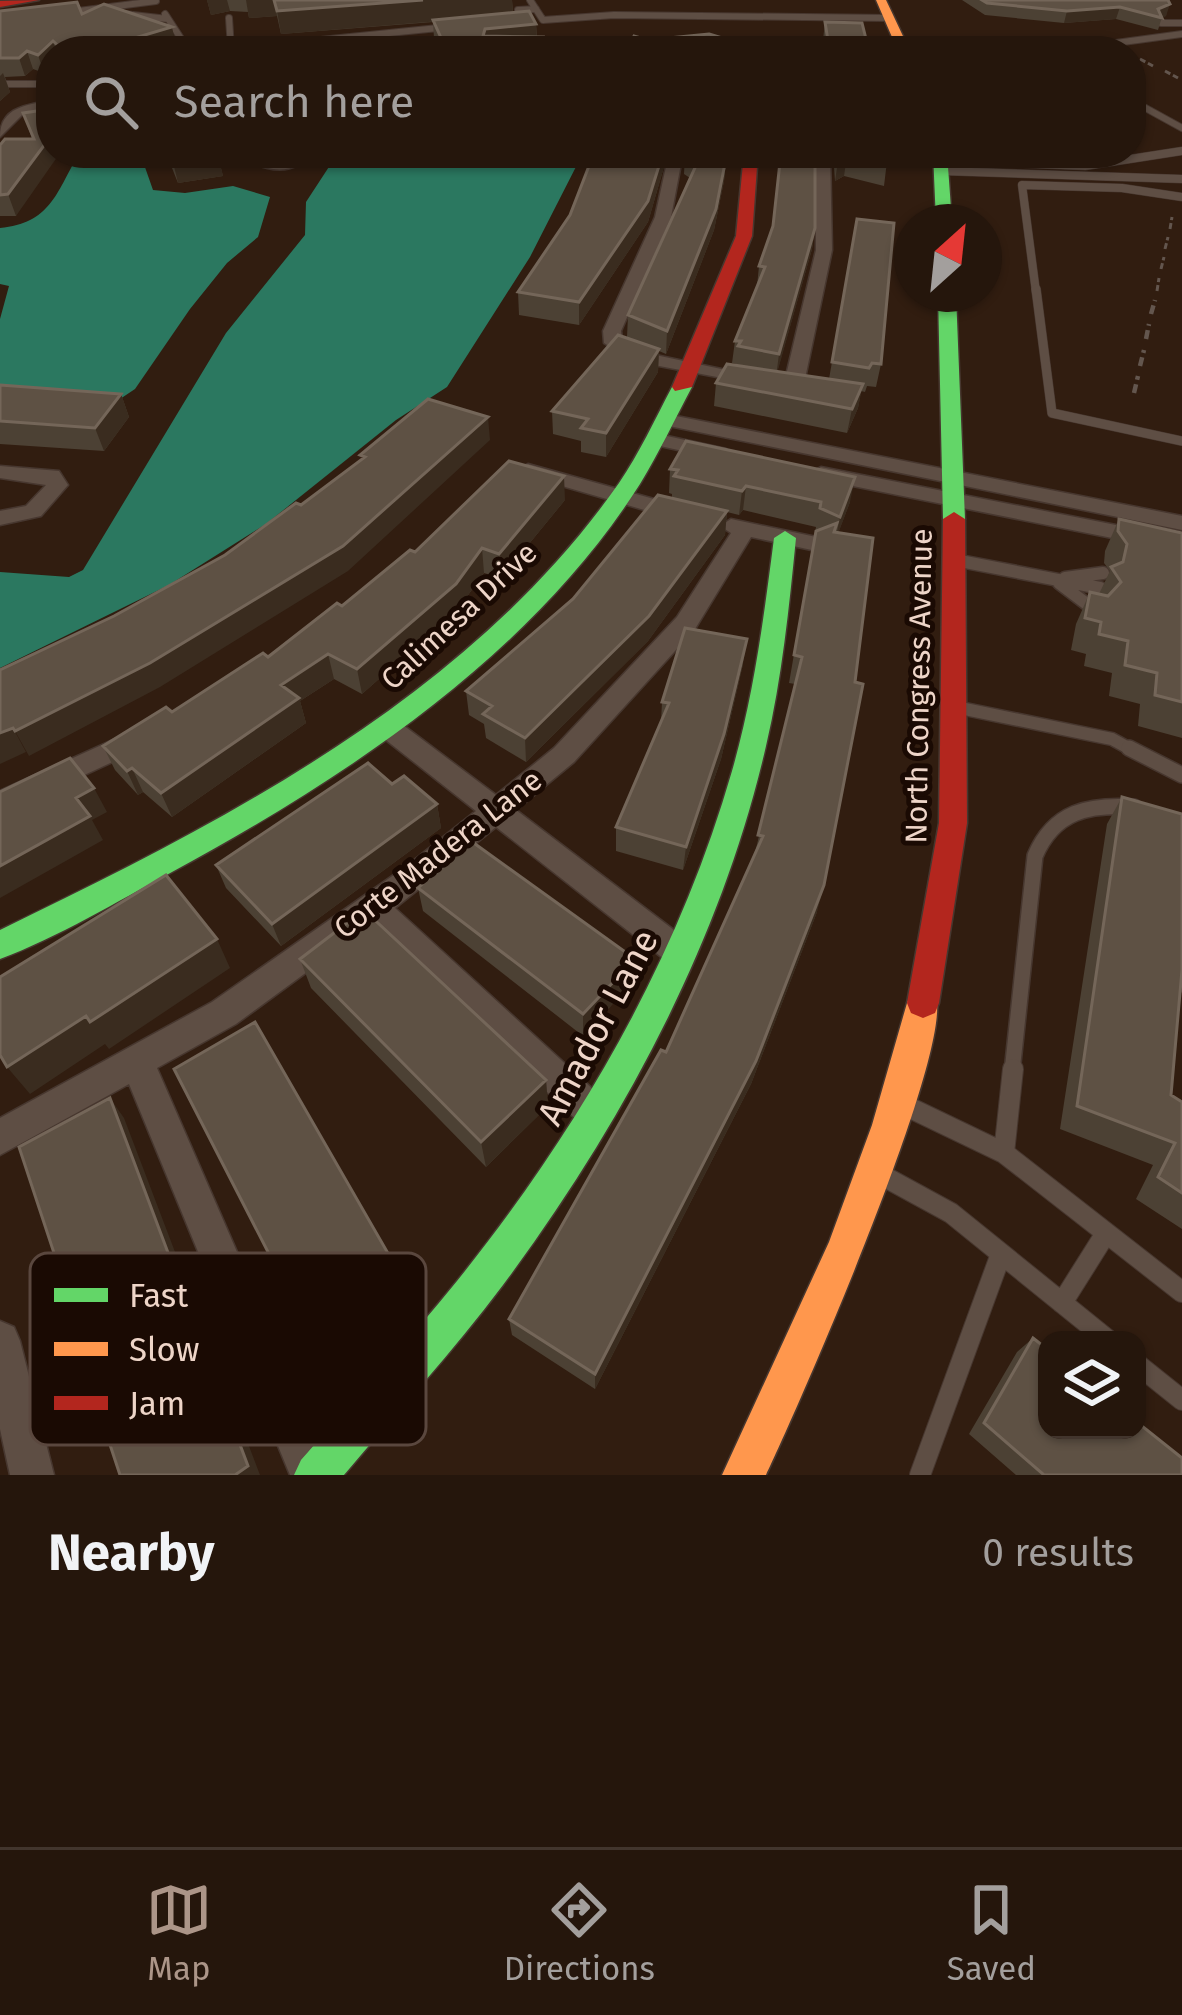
<!DOCTYPE html>
<html lang="en">
<head>
<meta charset="utf-8">
<style>
	body { margin:0; font-family:"Fira Sans",sans-serif; background:#31231a; color:#f1f3f6 }
	.controls { position:absolute; right:36px; bottom:36px; display:grid; overflow:hidden; border-radius:24px; box-shadow:0 3px 9px #0004 }
	.controls button { width:108px; height:108px; display:grid; place-items:center; padding:0; border:0; border-bottom:3px solid #42352d; background:#25160c; color:#f1f3f6; font:60px sans-serif }
	.compass { position:absolute; left:894px; top:204px; width:108px; height:108px; border-radius:50%; background:#25160c; box-shadow:0 3px 9px #0004; rotate:27deg }
	.list { margin:0; padding:0; list-style:none }
	h2 { display:flex; justify-content:space-between; align-items:center; height:156px; margin:0; padding:0 48px; font-size:51px }
	h2 small { font-size:39px; font-weight:400; color:#a39f9d }
	.icon { flex:none; width:66px; height:66px; fill:none; stroke:currentColor; stroke-width:2; stroke-linecap:round; stroke-linejoin:round }
	.map { position:relative; flex:none; width:1182px; height:1475px; overflow:hidden }
	.search { position:absolute; background:#25160c; box-shadow:0 3px 9px #0004; left:36px; right:36px; top:36px; height:132px; display:flex; align-items:center; gap:30px; box-sizing:border-box; padding:0 42px; border-radius:48px; color:#a39f9d; font-size:45px }
	.sheet { height:372px; background:#25160c }
	nav { display:flex; justify-content:space-around; align-items:center; box-sizing:border-box; height:168px; border-top:3px solid #42352d; background:#25160c; font-size:33px; color:#a39f9d }
	nav a { display:grid; justify-items:center; gap:6px }
	nav .on { color:#ac9588 }
	.map>svg:first-child { display:block }
</style>
</head>
<body>
<div class="map">
<svg width="1182" height="1475" viewBox="0 0 1182 1475">
	<rect width="100%" height="100%" fill="#311d10"/>
	<path fill="#2b7860" d="M140,153L153,190L185,193L233,186L270,197L258,237L227,263L190,309L135,389L120,399L0,392V319L9,286L0,284V228C50,223 56,194 78,155Z
		M338,153H583L530,257L447,387L396,420L266,524L169,585L0,668V572L69,577L83,570L226,333L305,235L306,202Z"/>
	<g fill="none" stroke-linecap="round" stroke-linejoin="round">
		<defs>
			<path id="lane-far5" d="M530,0L543,20L614,15L889,18
				M518,10L536,9
				M63,13L156,1
				M124,14L168,19
				M165,14L189,51
				M229,18L231,49L448,27
				M1161,23H1182
				M1057,51L1182,34
				M0,84H51
				M1131,100L1182,128"/>
			<path id="lane-far4" d="M1008,153L1011,163L1085,166L1182,151
				M942,171L1182,179
				M1036,292L1022,185L1122,188L1182,197"/>
			<path id="lane-far3" d="M1036,289L1052,413L1182,441"/>
			<path id="lane-far2" d="M960,561L1100,588
				M1065,578L1103,573
				M1059,583L1096,611
				M965,709L1112,739L1134,751"/>
			<path id="lane-far1" d="M1129,748L1182,775
				M1012,1072L1035,856C1054,811 1089,804 1134,807"/>
			<path id="lane" d="M902,1104L1004,1153L1013,1069
				M1004,1153L1182,1292
				M885,1177L951,1213L1108,1340
				M1062,1303L1106,1233
				M1137,1364L1182,1400
				M920,1475L1001,1254"/>
			<path id="street" d="M622,38H810L816,42L810,46L487,51Z
				M51,100V108L23,114L0,137C0,107 27,105 51,100Z
				M239,153L298,165C280,175 254,167 239,153Z
				M669,153H683L671,217L621,331L622,340L646,353L759,377V385L633,361L604,343L603,331L655,217Z
				M816,153H830L832,250L803,388L793,394L783,388L816,250Z
				M671,415L1182,516V530L664,425V417Z
				M658,434L726,449L729,453L719,459L651,444L648,440Z
				M528,464L690,509L693,514L682,521L521,474L517,470Z
				M0,466L59,471L68,485L41,516L0,525V511L26,506L46,485L0,478Z
				M821,467L1182,538V552L813,478L810,473Z
				M731,519L821,538L832,545L821,552L751,537L695,629L574,762L516,810L691,943L696,953L691,963L680,967L669,963L496,827L395,908L608,1103L614,1115L608,1127L596,1132L584,1127L371,925L236,1024L157,1068L334,1475H290L129,1084L0,1155V1118L212,1002L408,865L476,811L377,733L373,726L377,719H395L496,795L554,748L677,617L731,533L720,526Z
				M137,729L151,739L147,746L0,814V791Z
				M0,1321L14,1327L20,1341L54,1475H10L0,1429Z"/>
			<path id="fast" d="M933,153H947L952,222H936Z
				M938,294H956L965,519L954,526L943,519Z
				M682,381L692,387C675,419 659,453 640,484C531,656 347,777 172,872C116,902 59,937 0,959V930C227,820 470,696 619,483C639,454 655,419 672,387Z
				M785,531L796,538C789,608 782,678 766,746C721,942 622,1125 503,1285C453,1352 397,1412 344,1475H294L301,1460C353,1400 407,1343 457,1281C579,1129 678,959 732,771C754,695 764,616 774,538Z"/>
			<path id="slow" d="M876,0H886L910,51H898Z
				M923,988L935,993C958,1044 798,1408 766,1475H722L829,1242L872,1125L907,1003L911,993Z"/>
			<path id="jam" d="M39,0L0,7V1Z
				M744,153H758L752,236L692,387L675,391L672,387L736,236Z
				M954,512L965,519L967,823L939,1003L935,1013L923,1018L911,1013L907,1003L939,823L943,519Z"/>
		</defs>
		<use href="#lane-far5" stroke="#47372f" stroke-width="8"/>
		<use href="#lane-far4" stroke="#47372f" stroke-width="9"/>
		<use href="#lane-far3" stroke="#47372f" stroke-width="10"/>
		<use href="#lane-far2" stroke="#47372f" stroke-width="15"/>
		<use href="#lane-far1" stroke="#47372f" stroke-width="18"/>
		<use href="#lane" stroke="#47372f" stroke-width="22"/>
		<use href="#street" stroke="#47372f" stroke-width="3"/>
		<use href="#fast" stroke="#47372f" stroke-width="3"/>
		<use href="#slow" stroke="#47372f" stroke-width="3"/>
		<use href="#jam" stroke="#47372f" stroke-width="3"/>
		<path stroke="#63564e" stroke-width="3" stroke-dasharray="6 3" stroke-linecap="butt" d="M1140,59L1153,66
			M1165,71L1178,78
			M1170,229L1172,217
			M1165,249L1168,237
			M1161,269L1164,257
			M1157,291L1159,278"/>
		<path stroke="#63564e" stroke-width="4.5" stroke-dasharray="9 4.5" stroke-linecap="butt" d="M1151,314L1155,300
			M1146,339L1149,324
			M1140,366L1144,350
			M1134,393L1138,376"/>
		<use href="#lane-far5" stroke="#5e4e44" stroke-width="6"/>
		<use href="#lane-far4" stroke="#5e4e44" stroke-width="8"/>
		<use href="#lane-far3" stroke="#5e4e44" stroke-width="9"/>
		<use href="#lane-far2" stroke="#5e4e44" stroke-width="12"/>
		<use href="#lane-far1" stroke="#5e4e44" stroke-width="15"/>
		<use href="#lane" stroke="#5e4e44" stroke-width="20"/>
		<use href="#street" fill="#5e4e44" fill-rule="evenodd"/>
		<use href="#fast" fill="#63d668" fill-rule="evenodd"/>
		<use href="#slow" fill="#ff974d" fill-rule="evenodd"/>
		<use href="#jam" fill="#b3261e" fill-rule="evenodd"/>
	</g>
	<path fill="#4c4134" d="M207,0H512L513,13L536,24L537,37L553,51H440L434,38L433,22L281,34L277,16L249,18L248,12L230,11L211,15Z
		M962,0H1168L1166,16L1162,17L1158,30L1116,19L1064,23L985,15Z
		M0,11L82,14L176,45L156,51H51V66L44,73L33,69L25,76L5,77L10,92L0,101Z
		M825,22L869,51H824L823,40Z
		M51,109L16,216H0V145L32,139L23,113Z
		M166,153H217L223,176L178,183Z
		M594,153H668L648,222L579,325L519,315L518,292L570,215Z
		M685,153H727L724,181L714,230L666,354L659,351L658,372L606,457L581,452V441L553,434L552,411L638,342L627,337L628,315L690,178L684,174Z
		M833,153H888L884,186L844,176L835,181Z
		M857,219L881,364L876,387L867,386L865,392L861,391L858,408L847,433L714,406L716,383L736,366V364L732,363L735,341L757,286L759,266L815,228L812,249L777,372L829,379Z
		M0,385L121,394L129,417L104,451L0,444Z
		M670,469L850,502L838,533L817,912L751,1084L595,1389L512,1335L509,1319L666,1052L754,857L795,684L789,683L816,527L743,510L739,515L727,512L725,535L648,641L526,762L486,738L484,724L469,715L466,691L573,599L672,498V494L669,493Z
		M565,500L501,578L484,573L458,609L362,694L334,679L300,701L306,723L172,817L143,792L138,795L115,770L103,746L172,712L268,657L415,552Z
		M1119,519L1182,533V738L1138,726L1140,704L1109,696L1112,673L1084,666L1086,654L1071,650L1076,624L1090,592L1099,594L1110,571L1104,563L1105,551Z
		M743,664L721,759L683,870L616,851V827L661,722L662,702Z
		M392,784L437,804L441,828L281,946L226,888L216,865Z
		M1122,797L1182,814V992L1180,994L1171,1095L1182,1102V1229L1136,1199L1153,1165L1060,1129L1107,824Z
		M418,888L635,959L633,982L583,1036L423,911Z
		M300,959L546,1080L548,1106L486,1167L311,988Z
		M1033,1338L1182,1475H1016L969,1434L1017,1352Z"/>
	<path fill="#3a2c1f" d="M207,0H227L230,11L211,15Z
		M246,0H274L277,16L249,18Z
		M423,0H512L513,15L281,34L277,11Z
		M1170,4L1166,16L1161,18L1158,9Z
		M1120,7L1116,19L1064,23L1067,11Z
		M536,24L537,42L483,36L485,29Z
		M172,27L176,45L156,51H91Z
		M53,41L56,51H51V66L44,73L38,55Z
		M27,51L33,69L25,76L19,58Z
		M3,73L10,92L0,101V76Z
		M51,136V153H60L16,216L8,194Z
		M663,153H668L648,222L579,325V302Z
		M727,153L724,181L714,230L666,354L667,331Z
		M218,155L223,176L178,183L173,162Z
		M847,156L844,176L835,181L838,161Z
		M815,228L812,249L776,377L779,354Z
		M659,349L658,372L606,457V433Z
		M863,384L858,408L847,433L852,409Z
		M121,394L129,417L104,451L95,428Z
		M488,417L490,440L348,571L160,687L29,756L15,731Z
		M564,476L565,500L501,578L499,554Z
		M855,477L850,502L835,542L840,517Z
		M746,486L743,510L739,515L742,491Z
		M727,511L725,535L648,641L526,762L525,738Z
		M482,548L484,573L458,609L362,694L357,669Z
		M747,639L743,664L721,759L683,870L686,847Z
		M328,654L334,679L300,701L306,723L172,817L161,793L281,685Z
		M13,728L26,752L0,764V733Z
		M132,768L143,792L138,795L127,771Z
		M94,788L107,812L92,820L103,840L0,898V866L76,798Z
		M437,804L441,828L281,946L272,924Z
		M824,885L817,912L751,1084L595,1389V1374Z
		M217,939L230,968L109,1049L105,1044L30,1094L7,1067L86,1016Z
		M635,959L633,982L583,1036V1014Z
		M546,1080L548,1106L486,1167L481,1142Z
		M110,1098L124,1118L260,1475H235Z
		M393,1262L402,1283L318,1343L305,1324Z"/>
	<path fill="#5e5144" stroke="#746659" stroke-width="3" d="M274,0H423L277,11Z
		M982,0H1168L1170,4L1158,9L1162,18L1120,7L1067,11L987,3Z
		M77,2L82,14L104,4L172,27L91,51H64L53,41L38,55L27,51L19,58H0V11Z
		M529,11L536,24L485,29L483,36L544,37L553,49L447,51L433,20Z
		M825,22L862,23L869,51H841L840,47H829Z
		M709,34L739,43L738,51H626L634,36L648,40Z
		M227,43L251,51L269,49L270,51H231Z
		M51,109V136L8,194L0,195V145L5,139H34L23,113Z
		M169,153H217L218,155L173,162Z
		M594,153H663L648,201L579,302L518,292L570,215Z
		M685,153H727L716,209L667,331L628,315L698,161Z
		M781,153H815V228L779,354L738,346L741,341H735L765,267L759,266L773,226Z
		M838,153H888V166L847,156L838,161Z
		M857,219L894,223L881,364L872,363L869,368L832,362Z
		M618,335L659,349L606,433L581,428L588,419L552,411Z
		M727,364L863,384L852,409L716,383Z
		M0,385L121,394L95,428L0,421Z
		M428,399L488,417L343,546L150,663L15,731L13,728L0,733V670L114,616L225,555L296,503L301,505L365,457L360,455Z
		M686,441L855,477L840,517L820,508L821,502L746,486L742,491L674,476L678,470L670,469Z
		M509,461L564,476L499,554L482,548L456,584L357,669L328,654L281,685L299,698L161,793L132,768L127,771L103,746L166,707L172,712L263,653L268,657L337,603L342,606L410,550L415,552Z
		M658,495L727,511L649,616L525,738L483,714L492,706L466,691L573,599Z
		M1119,519L1182,533V702L1155,695L1157,673L1125,665L1128,641L1099,634L1101,622L1085,618L1090,592L1108,596L1121,582L1111,567L1123,562L1127,544L1118,531Z
		M837,523L834,532L873,538L855,682L863,684L824,885L756,1061L595,1374L509,1319L661,1050L666,1052L763,836L758,835L802,657L794,655L816,531Z
		M685,628L747,639L724,734L686,847L616,827L669,703L662,702Z
		M70,758L94,788L76,798L90,816L0,866V792Z
		M368,763L392,784L404,776L437,804L272,924L216,865Z
		M1122,797L1182,814V970L1171,1095L1182,1102V1193L1158,1177L1175,1143L1077,1106Z
		M471,841L635,959L583,1014L418,888Z
		M166,875L217,939L90,1022L86,1016L7,1067L0,1055V977Z
		M364,910L546,1080L481,1142L300,959Z
		M255,1022L393,1262L305,1324L174,1069Z
		M110,1098L248,1466L235,1475H120L83,1363L89,1359L19,1147Z
		M1033,1338L1047,1349V1430H1137V1422L1182,1458V1475H1044L984,1423Z"/>
	<g text-anchor="middle" stroke-width="10" stroke-linejoin="round" paint-order="stroke">
		<g font-size="30" fill="#eed5c8" stroke="#1a0a03">
			<text transform="translate(459 616) rotate(-43)" y="10">Calimesa Drive</text>
			<text transform="translate(919 686) rotate(-89)" y="10">North Congress Avenue</text>
			<text transform="translate(438 854) rotate(-38)" y="10">Corte Madera Lane</text>
		</g>
		<g font-size="36" fill="#eed5c8" stroke="#1a0a03">
			<text transform="translate(597 1027) rotate(-62)" y="13">Amador Lane</text>
		</g>
	</g>
	<rect x="30" y="1253" width="396" height="192" rx="18" fill="#1a0a03" stroke="#5a473e" stroke-width="3"/>
	<rect x="54" y="1288" width="54" height="14" fill="#63d668"/>
	<rect x="54" y="1342" width="54" height="14" fill="#ff974d"/>
	<rect x="54" y="1396" width="54" height="14" fill="#b3261e"/>
	<g font-size="33" fill="#eed5c8">
		<text x="129" y="1307">Fast</text>
		<text x="129" y="1361">Slow</text>
		<text x="129" y="1415">Jam</text>
	</g>
</svg>
<div class="controls">
<button><svg class="icon" aria-label="layers" viewBox="0 0 24 24"><path d="M12 4l9 5-9 5-9-5zM3 14l9 5 9-5"/></svg></button>
</div>
<svg class="compass" viewBox="-18 -18 36 36"><path d="M0-13l5 13h-10z" fill="#e53935"/><path d="M0 13l5-13h-10z" fill="#a39f9d"/></svg>
<div class="search"><svg class="icon" aria-label="search" viewBox="0 0 24 24"><circle cx="10" cy="10" r="6"/><path d="M15 15l6 6"/></svg>Search here</div>
</div>
<section class="sheet">
<h2>Nearby<small>0 results</small></h2>
<ul class="list">
</ul>
</section>
<nav>
<a class="on"><svg class="icon" aria-label="map" viewBox="0 0 24 24"><path d="M3 6l6-2 6 2 6-2v14l-6 2-6-2-6 2zM9 4v14M15 6v14"/></svg>Map</a>
<a><svg class="icon" aria-label="directions" viewBox="0 0 24 24"><path d="M12 3l9 9-9 9-9-9zM9 14v-3h6M13 9l2 2-2 2"/></svg>Directions</a>
<a><svg class="icon" aria-label="saved" viewBox="0 0 24 24"><path d="M7 4h10v16l-5-4-5 4z"/></svg>Saved</a>
</nav>
</body>
</html>
